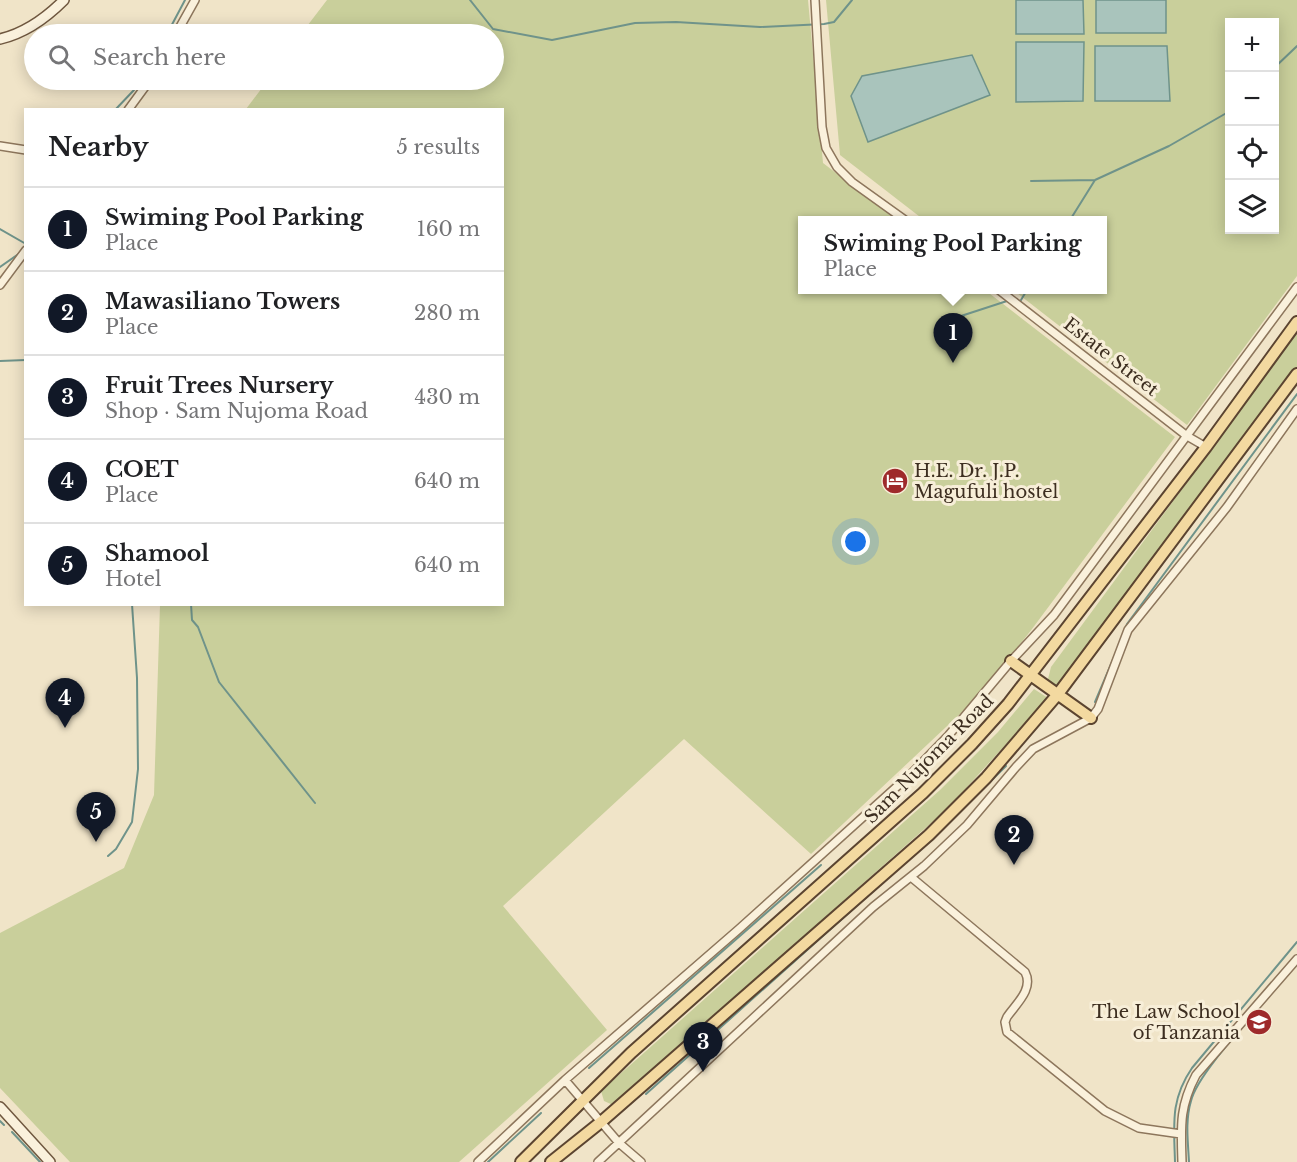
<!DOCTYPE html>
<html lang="en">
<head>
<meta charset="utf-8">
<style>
	body { margin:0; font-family:"Libre Baskerville",serif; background:#f2f2f2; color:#202124 }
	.controls { position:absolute; right:18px; top:18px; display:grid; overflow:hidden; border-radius:0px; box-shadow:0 3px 15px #0003 }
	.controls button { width:54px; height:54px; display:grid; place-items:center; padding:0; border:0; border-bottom:2px solid #e0e0e0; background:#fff; color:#202124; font:30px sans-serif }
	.you { position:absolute; left:856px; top:542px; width:21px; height:21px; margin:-15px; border:4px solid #fff; border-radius:50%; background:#1a73e8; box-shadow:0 0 0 9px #1a73e833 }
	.badge { display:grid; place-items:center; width:39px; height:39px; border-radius:50%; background:#111827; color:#fff; font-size:20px; font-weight:700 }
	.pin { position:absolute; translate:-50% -50px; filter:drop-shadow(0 2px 3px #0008) }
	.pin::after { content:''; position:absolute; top:32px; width:21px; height:18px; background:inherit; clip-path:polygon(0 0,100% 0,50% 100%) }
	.popup { position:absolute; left:798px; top:216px; width:309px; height:78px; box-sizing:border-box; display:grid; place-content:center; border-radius:0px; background:#fff; filter:drop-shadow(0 2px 4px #0005); font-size:20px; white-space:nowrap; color:#757577 }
	.popup b { font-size:22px; color:#202124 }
	.popup::after { content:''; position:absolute; left:50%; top:100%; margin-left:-12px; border:12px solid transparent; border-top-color:#fff }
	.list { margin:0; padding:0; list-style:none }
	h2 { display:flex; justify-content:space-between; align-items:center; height:78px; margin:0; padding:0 24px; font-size:26px }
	h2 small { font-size:20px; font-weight:400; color:#757577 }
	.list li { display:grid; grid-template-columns:39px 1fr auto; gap:18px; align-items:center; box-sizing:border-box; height:84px; padding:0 24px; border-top:2px solid #e0e0e0 }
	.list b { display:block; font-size:22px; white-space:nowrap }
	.list p { margin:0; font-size:20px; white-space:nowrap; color:#757577 }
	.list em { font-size:20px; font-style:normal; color:#757577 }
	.icon { flex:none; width:33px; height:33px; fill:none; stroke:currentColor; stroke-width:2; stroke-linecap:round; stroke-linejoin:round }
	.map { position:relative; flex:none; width:1297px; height:1162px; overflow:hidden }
	.search { position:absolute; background:#fff; box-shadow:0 3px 15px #0003; left:24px; top:24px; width:480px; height:66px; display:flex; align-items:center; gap:15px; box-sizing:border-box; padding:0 21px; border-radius:33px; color:#757577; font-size:22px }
	.panel { position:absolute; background:#fff; box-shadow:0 3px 15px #0003; left:24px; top:108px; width:480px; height:498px; border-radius:0px }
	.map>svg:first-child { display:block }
</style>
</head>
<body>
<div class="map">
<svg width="1297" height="1162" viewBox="0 0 1297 1162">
	<rect width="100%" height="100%" fill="#f0e4c8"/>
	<path fill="#c9cf9b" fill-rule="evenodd" d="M327,0H808L823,163L897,220H803V290H985L1175,437L1032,629L979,696L811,854L684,739L503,906L607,1030L459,1162H70L0,1088V933L124,868L154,795L160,605L502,604V110L246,109L268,80H494V34H301Z
		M826,0H1297V276L1187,425L1013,290H1103V220H924L840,155ZM1230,22H1274V230H1230Z
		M1297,333V373L1058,687L1050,686L1048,679L1051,667Z
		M1034,689L1048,698L948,808L613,1105L604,1101L601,1091L940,790L998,732Z"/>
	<path fill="#a9c4bc" stroke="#6f938a" stroke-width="1.5" d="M1016,0H1083L1084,34H1016Z
		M1096,0H1166V33H1096Z
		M1016,42H1084L1083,101L1016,102Z
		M1095,46H1167L1170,101H1095Z
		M972,55L990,95L868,142L851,96L862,76Z"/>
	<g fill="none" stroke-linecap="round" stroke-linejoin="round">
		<path stroke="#6f938a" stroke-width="2" d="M470,0L493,29L552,40L635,23L676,22L760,27L824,24L834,22L852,0
			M167,34L185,0
			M1274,68L1297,46
			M115,110L134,90L141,80
			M1031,181L1095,180L1169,146L1230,111
			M1070,220L1095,180
			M0,229L26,244
			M0,267L20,253
			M1021,300L1027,290
			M961,316L1007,301
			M0,361L26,360
			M1188,428L1197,416
			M191,604L192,620L198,627L219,682L315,803
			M1125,630L1127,624L1297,394
			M1095,702L1115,655
			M942,829L1006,766
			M108,856L116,849L132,822L138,769L137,678L132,604
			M589,1068L821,865
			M646,1094L891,875
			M0,1121L4,1125
			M12,1132L40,1162
			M488,1162L541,1113
			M1175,1162C1174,1125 1170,1100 1192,1068L1297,942
			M1189,1162C1188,1142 1185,1121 1191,1101C1197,1076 1242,1028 1260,1007"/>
		<defs>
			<path id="street" d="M815,0L822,127L826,148L837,167L852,182L905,220
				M176,34L195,0
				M128,110L150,80
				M0,146L26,150
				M0,285L26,250
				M999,290L1187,436L1206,447
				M911,877L1025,972C1034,989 1016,1004 1007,1017L1005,1022L1007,1032L1105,1111L1139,1128L1181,1134
				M565,1080L619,1143L641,1162
				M478,1162L565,1080L739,929L913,772L948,736L1011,661L1054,615L1297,287
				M598,1162L873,907L924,866L967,825L1016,767L1033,749L1091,718L1098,709L1128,630L1227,507L1297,409
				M1182,1162C1181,1127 1179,1107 1196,1075L1297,959"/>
			<path id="secondary" d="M0,39C26,33 46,18 64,0
				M0,1107L50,1162"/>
			<path id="primary" d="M1011,661L1091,718
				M521,1162L631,1053L923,793L972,744L1008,704L1206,447L1297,322
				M551,1162L601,1122L929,835L986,778L1058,694L1297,374"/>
		</defs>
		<use href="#street" stroke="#8d765c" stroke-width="10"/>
		<use href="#secondary" stroke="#6f573f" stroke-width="12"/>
		<use href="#primary" stroke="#5b4430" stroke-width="14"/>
		<use href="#street" stroke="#faf1dc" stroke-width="7"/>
		<use href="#secondary" stroke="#faf1dc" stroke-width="9"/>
		<use href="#primary" stroke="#f3d9a0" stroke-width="10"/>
	</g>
	<defs>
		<symbol id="hotel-disc" viewBox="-11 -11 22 22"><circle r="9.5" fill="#9e2a2b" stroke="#f7eed8"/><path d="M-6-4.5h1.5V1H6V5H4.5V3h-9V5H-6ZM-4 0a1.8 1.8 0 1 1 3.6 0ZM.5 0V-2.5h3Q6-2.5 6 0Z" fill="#fff"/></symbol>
		<symbol id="university-disc" viewBox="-11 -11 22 22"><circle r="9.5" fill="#9e2a2b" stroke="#f7eed8"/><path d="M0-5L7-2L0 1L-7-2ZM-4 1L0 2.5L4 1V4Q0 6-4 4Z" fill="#fff"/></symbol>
	</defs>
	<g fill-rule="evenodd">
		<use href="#hotel-disc" x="880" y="466" width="30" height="30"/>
		<use href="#university-disc" x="1244" y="1007" width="30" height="30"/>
	</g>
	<g text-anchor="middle" stroke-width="6" stroke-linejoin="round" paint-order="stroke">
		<g font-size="18" fill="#3d2e20" stroke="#f7eed8">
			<text transform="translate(1111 357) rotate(38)" y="6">Estate Street</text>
			<text transform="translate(929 759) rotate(-45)" y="6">Sam Nujoma Road</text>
		</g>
		<g font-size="18" fill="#3d2e20" stroke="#f7eed8" text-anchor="start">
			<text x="914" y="477">H.E. Dr. J.P.<tspan x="914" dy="21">Magufuli hostel</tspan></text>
			<text x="1240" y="1018" text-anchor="end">The Law School<tspan x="1240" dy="21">of Tanzania</tspan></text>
		</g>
	</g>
</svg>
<div class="controls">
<button>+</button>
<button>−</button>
<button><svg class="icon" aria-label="locate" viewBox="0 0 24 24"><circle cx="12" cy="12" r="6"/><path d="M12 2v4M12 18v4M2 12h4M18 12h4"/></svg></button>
<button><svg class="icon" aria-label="layers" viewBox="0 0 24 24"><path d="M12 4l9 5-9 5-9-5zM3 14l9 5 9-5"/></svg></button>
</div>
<div class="you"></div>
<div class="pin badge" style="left:953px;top:363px">1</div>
<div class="popup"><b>Swiming Pool Parking</b>Place</div>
<div class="pin badge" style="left:1014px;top:865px">2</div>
<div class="pin badge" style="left:703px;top:1072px">3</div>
<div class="pin badge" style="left:65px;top:728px">4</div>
<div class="pin badge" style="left:96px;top:842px">5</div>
<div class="search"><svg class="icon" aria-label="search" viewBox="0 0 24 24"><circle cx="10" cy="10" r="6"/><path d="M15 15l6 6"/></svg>Search here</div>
<section class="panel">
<h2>Nearby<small>5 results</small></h2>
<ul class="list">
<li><span class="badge">1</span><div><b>Swiming Pool Parking</b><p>Place</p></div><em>160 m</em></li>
<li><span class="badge">2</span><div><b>Mawasiliano Towers</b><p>Place</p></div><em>280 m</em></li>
<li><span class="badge">3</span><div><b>Fruit Trees Nursery</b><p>Shop · Sam Nujoma Road</p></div><em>430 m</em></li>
<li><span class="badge">4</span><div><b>COET</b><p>Place</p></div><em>640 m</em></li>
<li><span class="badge">5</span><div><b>Shamool</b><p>Hotel</p></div><em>640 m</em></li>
</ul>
</section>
</div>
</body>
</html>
